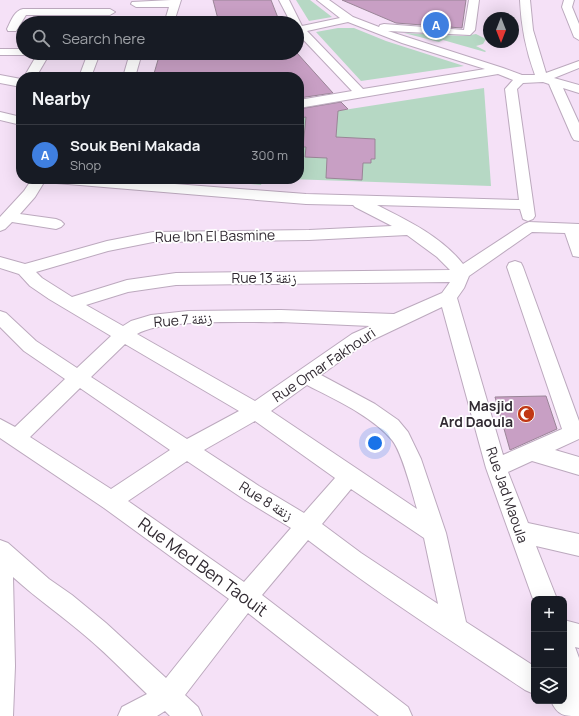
<!DOCTYPE html>
<html lang="en">
<head>
<meta charset="utf-8">
<style>
	body { margin:0; font-family:Manrope,"Noto Naskh Arabic",sans-serif; background:#20242c; color:#f1f3f6 }
	.controls { position:absolute; right:12px; bottom:12px; display:grid; overflow:hidden; border-radius:8px; box-shadow:0 4px 16px #0002 }
	.controls button { width:36px; height:36px; display:grid; place-items:center; padding:0; border:0; border-bottom:1px solid #363941; background:#171b24; color:#f1f3f6; font:20px sans-serif }
	.compass { position:absolute; left:483px; top:12px; width:36px; height:36px; border-radius:50%; background:#171b24; box-shadow:0 4px 16px #0002; rotate:180deg }
	.you { position:absolute; left:375px; top:443px; width:14px; height:14px; margin:-10px; border:3px solid #fff; border-radius:50%; background:#1a73e8; box-shadow:0 0 0 6px #1a73e833 }
	.badge { display:grid; place-items:center; width:26px; height:26px; border-radius:50%; background:#d93025; color:#fff; font-size:13px; font-weight:700 }
	.pin { position:absolute; translate:-50% -50%; border:2px solid #fff; box-shadow:0 1px 4px #0006 }
	.list { margin:0; padding:0; list-style:none }
	h2 { display:flex; justify-content:space-between; align-items:center; height:52px; margin:0; padding:0 16px; font-size:17px }
	h2 small { font-size:13px; font-weight:400; color:#9ea1a6 }
	.list li { display:grid; grid-template-columns:26px 1fr auto; gap:12px; align-items:center; box-sizing:border-box; height:60px; padding:0 16px; border-top:1px solid #363941 }
	.list b { display:block; font-size:15px; white-space:nowrap }
	.list p { margin:0; font-size:13px; white-space:nowrap; color:#9ea1a6 }
	.list em { font-size:13px; font-style:normal; color:#9ea1a6 }
	.icon { flex:none; width:22px; height:22px; fill:none; stroke:currentColor; stroke-width:2; stroke-linecap:round; stroke-linejoin:round }
	.map { position:relative; flex:none; width:579px; height:716px; overflow:hidden }
	.search { position:absolute; background:#171b24; box-shadow:0 4px 16px #0002; left:16px; top:16px; width:288px; height:44px; display:flex; align-items:center; gap:10px; box-sizing:border-box; padding:0 14px; border-radius:22px; color:#9ea1a6; font-size:15px }
	.panel { position:absolute; background:#171b24; box-shadow:0 4px 16px #0002; left:16px; top:72px; width:288px; height:112px; border-radius:16px }
	.map>svg:first-child { display:block }
</style>
</head>
<body>
<div class="map">
<svg width="579" height="716" viewBox="0 0 579 716">
	<rect width="100%" height="100%" fill="#f5e1f7"/>
	<path fill="#b6d8c4" d="M296,0H310L332,17L309,21Z
		M338,28H354L386,41L464,66L361,81L316,32Z
		M404,33L464,36L476,34L486,39L483,44L476,46L486,51L485,52L443,40L439,42Z
		M484,88L491,186L289,179H299V117Z
		M199,179H263L261,185Z"/>
	<path fill="#c89fc4" stroke="#9a8597" d="M213,0H271L280,23H219Z
		M342,0H466L462,28L396,23Z
		M160,53H297L333,93L299,98V77H153Z
		M341,102L348,109L338,111L336,137L375,139V159H371V163H363L362,180L326,178L327,158L305,157L306,147H303L306,117L299,118V109Z
		M546,396L557,429L510,450L495,397Z"/>
	<g fill="none" stroke-linecap="round" stroke-linejoin="round">
		<defs>
			<path id="street" d="M171,0H181L174,22L134,23L133,21L138,18L166,17L169,7H136L131,4L132,2Z
				M279,0H289L302,26L340,18L317,0H329L353,17L379,27L380,25L384,24L464,30L469,0H479L475,30L470,35L388,31L503,68L522,75H535C526,51 521,26 520,0H530L533,30L546,73L579,61V68L554,78L579,85V93L563,88L579,123V141L574,140L572,137L549,84L543,82L523,83L517,89L535,216L533,219L528,221L523,219L520,209L377,205C407,220 442,237 463,264L524,224L529,222L579,224V257L573,256L565,233L532,232L469,276L464,288L457,298L503,455L562,429L507,267L509,263L515,261L521,263L523,267L579,421V439L555,450L579,457V475L532,461L508,472L528,523L579,534V556L536,546L557,599H534V601L533,599L486,468L442,307L364,344L321,375L375,404L398,420L408,432L421,459L446,533L466,622L534,666V694L525,690C452,641 378,594 308,540L262,595L408,707L412,716H379L248,613L185,695L198,707L202,716H170L165,711L157,716H118L122,707L147,694C127,675 109,656 89,639C64,617 37,599 13,577L15,666L13,716H0V540L8,543L49,579L72,595L106,623L166,678L229,599L104,508L0,438V419L15,427L65,379L24,351L0,327V311L6,313L36,341L77,368L111,336L49,299L30,286L19,274L0,268V257L25,264L107,241L153,232L309,230L392,226L355,207L353,205L306,204L56,183L51,182L49,179H110L306,194L519,200L505,89L513,80L498,74L299,108V100L352,91L297,33V23H291ZM348,22L402,43L485,69L363,89L307,31ZM407,235L437,257L450,270L176,273L127,280L72,297L42,278L36,272L108,251L153,242L309,240ZM450,282L442,293L394,314L281,310L188,311L151,315L131,321L123,326L86,305L128,292L176,285ZM281,322L370,326L352,334L255,401L137,334C164,318 247,323 281,322ZM125,344L239,411L187,439L91,377ZM307,385C334,399 372,416 392,440C402,452 412,492 417,509L271,411ZM80,388L170,450L111,489L30,437ZM255,421L335,478L304,513L259,486L204,450ZM187,461L245,500L291,528L244,582L128,501ZM351,489L424,538L438,604L361,553L322,524Z
				M564,0H574L572,7L579,24V40L574,37L562,7Z
				M23,9H110L115,12L110,15H26L16,31H8L7,29C11,21 14,11 23,9Z
				M0,49H23V53H28L23,55H0Z
				M38,53H50L36,77H24Z
				M88,53H100L91,77H79Z
				M130,53H142L135,77H123Z
				M0,75L21,79V87L0,83Z
				M0,112L21,117V125L0,120Z
				M32,179H46L35,197L20,214L56,219L61,221L64,224L61,227L56,229L12,222L5,229L0,231V217L24,191Z
				M564,620L579,624V648L575,647L579,658V716C564,716 558,716 551,701H564Z"/>
		</defs>
		<use href="#street" stroke="#bca9be" stroke-width="2"/>
		<use href="#street" fill="#fff" fill-rule="evenodd"/>
	</g>
	<defs>
		<symbol id="mosque-disc" viewBox="-11 -11 22 22"><circle r="9.5" fill="#c13815" stroke="#fff"/><path d="M3.5-4.9A6 6 0 1 0 3.5 4.9A5 5 0 1 1 3.5-4.9Z" fill="#fff"/></symbol>
	</defs>
	<g fill-rule="evenodd">
		<use href="#mosque-disc" x="516" y="404" width="20" height="20"/>
	</g>
	<g text-anchor="middle" stroke-width="3.5" stroke-linejoin="round" paint-order="stroke">
		<g font-size="14" fill="#312a32" stroke="#fff">
			<text transform="translate(215 236) rotate(-1)" y="5">Rue Ibn El Basmine</text>
			<text x="264" y="283">Rue 13 زنقة</text>
			<text transform="translate(183 320) rotate(-4)" y="5">Rue 7 زنقة</text>
			<text transform="translate(324 365) rotate(-34)" y="5">Rue Omar Fakhouri</text>
			<text transform="translate(507 495) rotate(71)" y="5">Rue Jad Maoula</text>
			<text transform="translate(266 501) rotate(32)" y="5">Rue 8 زنقة</text>
		</g>
		<g font-size="14" font-weight="bold" fill="#312a32" stroke="#fff" text-anchor="end">
			<text x="513" y="411">Masjid<tspan x="513" dy="16">Ard Daoula</tspan></text>
		</g>
		<g font-size="17" fill="#312a32" stroke="#fff">
			<text transform="translate(203 567) rotate(36)" y="6">Rue Med Ben Taouit</text>
		</g>
	</g>
</svg>
<div class="controls">
<button>+</button>
<button>−</button>
<button><svg class="icon" aria-label="layers" viewBox="0 0 24 24"><path d="M12 4l9 5-9 5-9-5zM3 14l9 5 9-5"/></svg></button>
</div>
<svg class="compass" viewBox="-18 -18 36 36"><path d="M0-13l5 13h-10z" fill="#e53935"/><path d="M0 13l5-13h-10z" fill="#9ea1a6"/></svg>
<div class="you"></div>
<div class="pin badge" style="left:436px;top:25px;background:#3f7fe0">A</div>
<div class="search"><svg class="icon" aria-label="search" viewBox="0 0 24 24"><circle cx="10" cy="10" r="6"/><path d="M15 15l6 6"/></svg>Search here</div>
<section class="panel">
<h2>Nearby<small></small></h2>
<ul class="list">
<li><span class="badge" style="background:#3f7fe0">A</span><div><b>Souk Beni Makada</b><p>Shop</p></div><em>300 m</em></li>
</ul>
</section>
</div>
</body>
</html>
